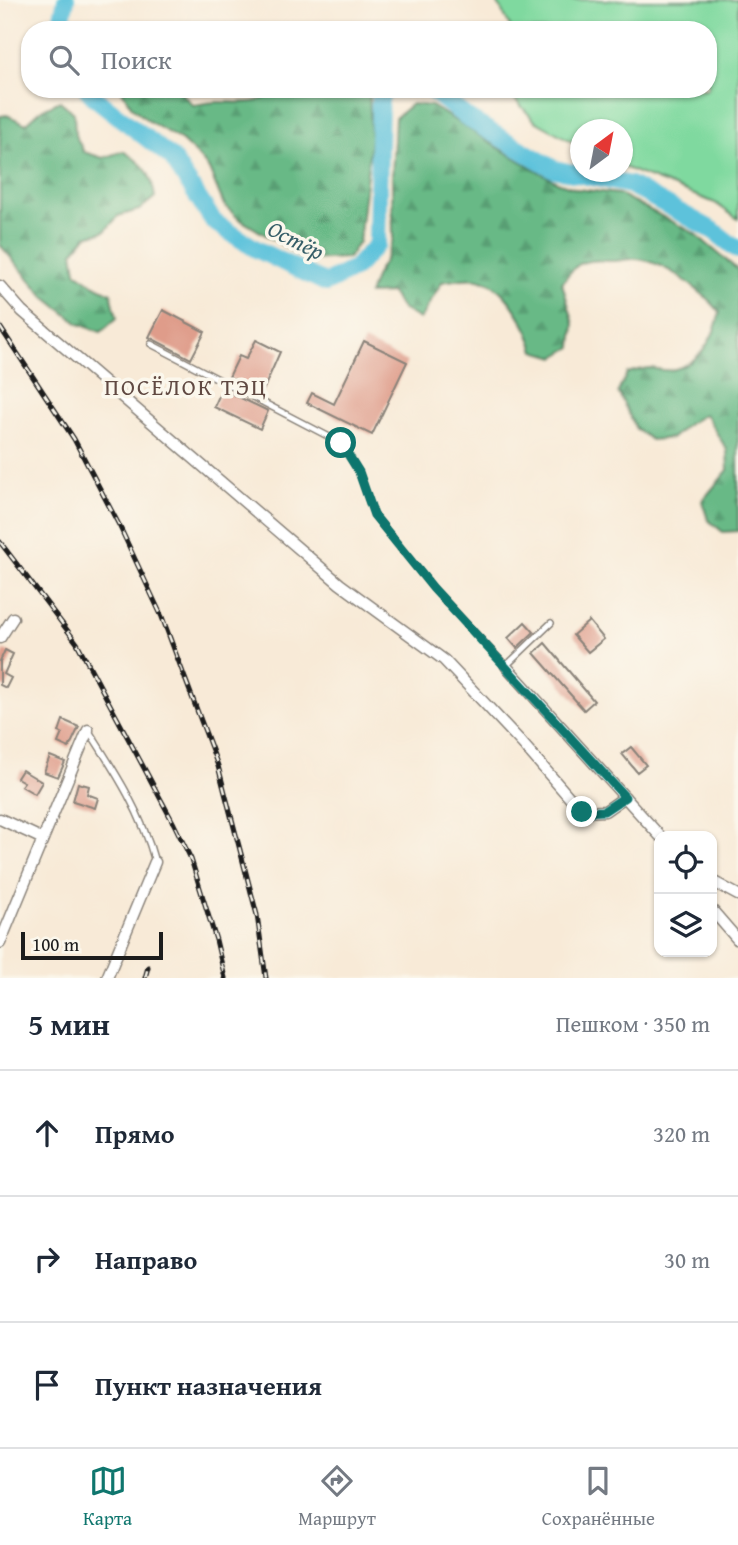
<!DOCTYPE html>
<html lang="ru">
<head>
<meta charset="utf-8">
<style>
	body { margin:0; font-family:"Gentium Book Plus",serif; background:#f6f6f7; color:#1f2937 }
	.controls { position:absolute; right:21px; bottom:21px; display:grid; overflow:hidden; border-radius:14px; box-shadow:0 2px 5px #0004 }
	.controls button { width:63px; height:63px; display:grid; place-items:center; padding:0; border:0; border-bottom:2px solid #e0e1e3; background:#fff; color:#1f2937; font:35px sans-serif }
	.compass { position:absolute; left:570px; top:119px; width:63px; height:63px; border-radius:50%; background:#fff; box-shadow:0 2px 5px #0004; rotate:32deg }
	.scale { position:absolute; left:21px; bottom:18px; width:142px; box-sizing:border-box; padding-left:7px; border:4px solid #1c1c1c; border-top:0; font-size:19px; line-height:24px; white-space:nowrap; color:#1c1c1c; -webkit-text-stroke:5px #fbf7ec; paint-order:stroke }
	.stop { position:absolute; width:21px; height:21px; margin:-16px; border:5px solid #0f766e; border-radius:50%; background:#fff }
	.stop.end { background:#0f766e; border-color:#fff; box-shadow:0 2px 7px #0008 }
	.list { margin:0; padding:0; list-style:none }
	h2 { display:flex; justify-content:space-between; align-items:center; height:91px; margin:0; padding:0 28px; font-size:30px }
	h2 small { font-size:23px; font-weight:400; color:#747a83 }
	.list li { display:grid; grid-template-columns:46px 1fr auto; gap:21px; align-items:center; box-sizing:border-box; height:126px; padding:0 28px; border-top:2px solid #e0e1e3 }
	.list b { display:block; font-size:26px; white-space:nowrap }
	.list em { font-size:23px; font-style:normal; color:#747a83 }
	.icon { flex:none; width:38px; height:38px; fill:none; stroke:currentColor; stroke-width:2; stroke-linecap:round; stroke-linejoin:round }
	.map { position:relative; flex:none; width:738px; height:978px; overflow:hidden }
	.search { position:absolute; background:#fff; box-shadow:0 2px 5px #0004; left:21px; right:21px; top:21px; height:77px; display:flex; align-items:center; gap:18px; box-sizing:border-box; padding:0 24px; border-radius:28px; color:#747a83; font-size:26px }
	.sheet { height:469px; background:#fff }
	nav { display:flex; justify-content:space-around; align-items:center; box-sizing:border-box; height:98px; border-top:2px solid #e0e1e3; background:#fff; font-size:19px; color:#747a83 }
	nav a { display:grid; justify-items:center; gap:4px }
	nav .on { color:#0f766e }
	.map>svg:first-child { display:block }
</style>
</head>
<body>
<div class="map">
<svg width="738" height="978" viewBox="0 0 738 978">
	<defs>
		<pattern id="forest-firs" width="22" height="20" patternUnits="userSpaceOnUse" patternTransform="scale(1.75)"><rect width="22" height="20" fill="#67b986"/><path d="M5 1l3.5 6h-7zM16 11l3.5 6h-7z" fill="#599e73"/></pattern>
	</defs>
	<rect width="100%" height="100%" fill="#fbf7ec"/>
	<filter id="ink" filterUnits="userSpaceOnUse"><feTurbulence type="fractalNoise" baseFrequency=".0143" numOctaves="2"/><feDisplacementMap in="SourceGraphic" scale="14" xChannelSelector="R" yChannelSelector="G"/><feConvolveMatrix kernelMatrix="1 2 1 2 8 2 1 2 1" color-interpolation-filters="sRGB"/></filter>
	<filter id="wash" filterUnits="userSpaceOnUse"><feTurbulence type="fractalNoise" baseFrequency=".00686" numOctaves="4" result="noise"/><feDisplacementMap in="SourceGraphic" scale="28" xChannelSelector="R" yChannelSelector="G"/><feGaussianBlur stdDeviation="1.57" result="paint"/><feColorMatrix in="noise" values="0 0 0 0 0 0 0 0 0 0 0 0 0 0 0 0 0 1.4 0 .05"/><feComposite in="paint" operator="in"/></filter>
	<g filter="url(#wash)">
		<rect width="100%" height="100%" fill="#f8ead7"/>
		<path fill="#7fd99f" stroke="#4e7a5e" stroke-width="2" d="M496,0H738V219L715,203L623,167L622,130H580V146L535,121L507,91L508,89H708V30H512Z"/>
		<path fill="url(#forest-firs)" stroke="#426a51" stroke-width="2" d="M121,89H178L193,105C201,104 209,102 216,102C237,101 261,108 275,89H369L371,138L359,242L348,258L307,260L239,219L224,205L209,169L197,155L182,141L147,120L132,107Z
			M60,101L74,113L75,135L84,152L103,158L123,151C144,164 151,171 155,197L139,210L118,216L105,231L86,236L73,252L76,272L93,284L111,293L117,318L101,332L79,324L45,297L0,245V116L7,115L26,124L41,110Z
			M412,104L432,106L502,150L557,182L577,189L619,194L694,233L738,270V531L723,532L708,520L702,501L728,470L727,450L705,414L688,424L672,438L651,440L636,429L618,392L627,373C634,371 641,369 648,368C656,368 663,371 670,370C700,365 714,338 720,312C702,291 662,259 634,259C626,259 619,261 612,261C584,260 578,259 562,283L574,324L572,347L555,357L535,351C529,329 508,290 485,281C472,276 455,280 442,282L420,319L402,309L391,293L369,294L376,275L386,258L393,239L392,178L395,118Z"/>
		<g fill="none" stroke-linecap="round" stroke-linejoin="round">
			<path stroke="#5dc2db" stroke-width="18" d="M59,30L66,0
				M87,89L95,98L172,158L214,222L256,249L326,283L355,268L377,244L380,100L384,89
				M430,89L469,119L554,169L630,185L714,231L738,250"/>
		</g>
		<g id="blocks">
			<path fill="#df9c8a" d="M163,310L205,332L191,359L149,337Z
				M256,340L280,352L262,393L229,377L239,356L246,359Z
				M364,341L407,362L372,435L307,403L312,393L334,404Z
				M222,389L268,411L260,429L214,407Z
				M589,621L604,639L588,652L573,635Z
				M525,622L534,632L517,648L508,638Z
				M545,643L594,701L584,710L534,653Z
				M5,650L13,654L4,674L11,678L6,688L0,685V661Z
				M63,720L79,727L69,748L58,743L62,733L59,732Z
				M631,747L646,765L637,772L622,754Z
				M50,756L65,762L58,777L44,772Z
				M22,770L42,782L35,794L21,786L24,782L17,778Z
				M78,783L89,786L87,794L98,798L95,808L73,801Z"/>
		</g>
	</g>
	<g filter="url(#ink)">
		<use href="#blocks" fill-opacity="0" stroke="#8a837a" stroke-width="2"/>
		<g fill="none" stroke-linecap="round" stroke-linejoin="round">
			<defs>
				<path id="lane" d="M151,344L341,443L359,472L374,515L433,588L506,666L551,623
					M89,731C116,773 142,813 155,862"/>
				<path id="street" d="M0,286L22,311L340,584L444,660L522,743L582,812L605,811L625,797
					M0,638L13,618
					M506,666L660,836
					M0,819L43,839
					M712,881L738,895
					M712,910L738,940
					M0,943L88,730
					M107,978L155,862"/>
			</defs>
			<use href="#lane" stroke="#8a837a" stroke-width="8"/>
			<use href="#street" stroke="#8a837a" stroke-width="13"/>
			<use href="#lane" stroke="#fff" stroke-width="5"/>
			<use href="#street" stroke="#fff" stroke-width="10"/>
			<defs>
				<path id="rail" d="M0,327L74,439L119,525L162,617L218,766L257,915L266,978
					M0,542L77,643L174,824L191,859L216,940L225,978
					M145,978L148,967"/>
			</defs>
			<use href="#rail" stroke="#1c1c1c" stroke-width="5"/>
			<use href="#rail" stroke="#fbf7ec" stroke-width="2.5" stroke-dasharray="8" stroke-linecap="butt"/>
		</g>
	</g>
	<g fill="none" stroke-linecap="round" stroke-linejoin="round" filter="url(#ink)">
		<path stroke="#0f766e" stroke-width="9" d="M341,443L359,472L374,515L433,588L625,797L604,811L582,812"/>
	</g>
	<g text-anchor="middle" stroke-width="7" stroke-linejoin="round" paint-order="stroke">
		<g font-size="23" font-style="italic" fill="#365e68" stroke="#fbf7ec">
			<text transform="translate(296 240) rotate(27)" y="8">Остёр</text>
		</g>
		<g font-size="23" letter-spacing="2" fill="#604942" stroke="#fbf7ec">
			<text x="186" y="395">ПОСЁЛОК ТЭЦ</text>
		</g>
	</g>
</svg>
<div class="controls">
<button><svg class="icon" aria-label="locate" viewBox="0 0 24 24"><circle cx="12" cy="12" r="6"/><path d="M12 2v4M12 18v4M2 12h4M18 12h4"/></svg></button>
<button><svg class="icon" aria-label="layers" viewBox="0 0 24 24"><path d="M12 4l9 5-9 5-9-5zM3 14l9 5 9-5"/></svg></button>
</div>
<svg class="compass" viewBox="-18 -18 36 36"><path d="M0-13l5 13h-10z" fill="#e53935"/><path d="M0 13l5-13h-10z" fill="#747a83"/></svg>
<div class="scale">100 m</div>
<div class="stop" style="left:341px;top:443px"></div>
<div class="stop end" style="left:582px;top:812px"></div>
<div class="search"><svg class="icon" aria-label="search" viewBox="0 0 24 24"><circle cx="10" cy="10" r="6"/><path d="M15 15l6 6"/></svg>Поиск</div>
</div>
<section class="sheet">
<h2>5 мин<small>Пешком · 350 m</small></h2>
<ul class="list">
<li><svg class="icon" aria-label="ahead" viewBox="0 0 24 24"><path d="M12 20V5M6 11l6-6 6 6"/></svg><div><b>Прямо</b></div><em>320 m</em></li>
<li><svg class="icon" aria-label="right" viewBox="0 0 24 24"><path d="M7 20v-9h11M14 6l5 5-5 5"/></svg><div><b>Направо</b></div><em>30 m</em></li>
<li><svg class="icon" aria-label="arrive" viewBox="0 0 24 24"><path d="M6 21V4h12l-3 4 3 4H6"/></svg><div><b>Пункт назначения</b></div></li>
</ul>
</section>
<nav>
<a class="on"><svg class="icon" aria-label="map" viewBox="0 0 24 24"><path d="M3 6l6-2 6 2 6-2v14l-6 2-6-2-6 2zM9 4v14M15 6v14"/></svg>Карта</a>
<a><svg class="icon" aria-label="directions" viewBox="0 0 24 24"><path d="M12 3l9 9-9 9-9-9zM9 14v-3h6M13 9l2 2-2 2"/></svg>Маршрут</a>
<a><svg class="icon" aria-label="saved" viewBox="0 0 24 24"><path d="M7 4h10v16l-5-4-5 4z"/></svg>Сохранённые</a>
</nav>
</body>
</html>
